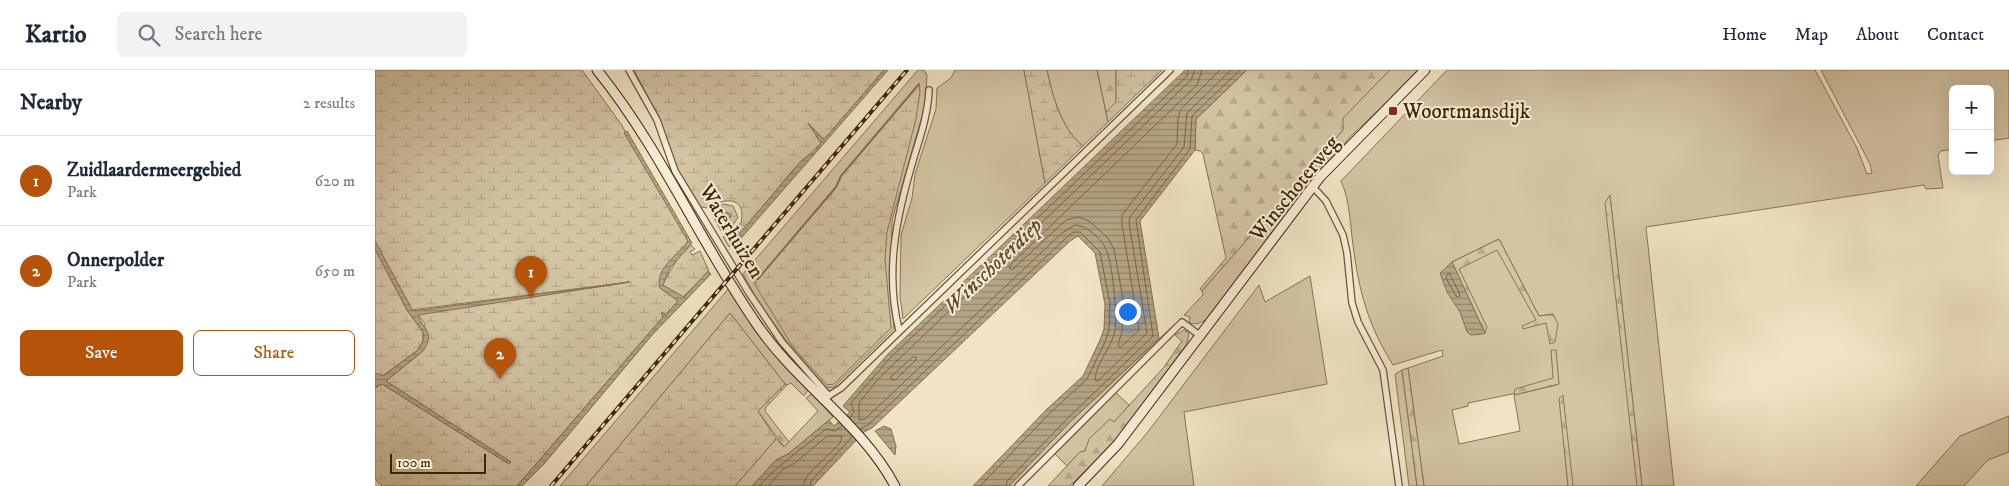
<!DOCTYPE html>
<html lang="en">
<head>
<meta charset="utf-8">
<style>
	body { margin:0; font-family:"IM FELL DW Pica",serif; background:#f2f2f3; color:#1f2937 }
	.controls { position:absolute; right:15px; top:15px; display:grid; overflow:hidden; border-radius:8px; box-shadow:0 5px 20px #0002 }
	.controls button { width:45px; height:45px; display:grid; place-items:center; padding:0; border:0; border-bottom:1px solid #e0e1e3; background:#fff; color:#1f2937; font:25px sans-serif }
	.scale { position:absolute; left:15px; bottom:12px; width:96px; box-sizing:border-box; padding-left:5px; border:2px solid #3f2505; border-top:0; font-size:14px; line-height:18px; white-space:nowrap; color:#3f2505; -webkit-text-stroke:4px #f6edd9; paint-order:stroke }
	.you { position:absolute; left:752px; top:241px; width:18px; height:18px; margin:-12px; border:4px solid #fff; border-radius:50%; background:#1a73e8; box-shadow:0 0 0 8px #1a73e833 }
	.badge { display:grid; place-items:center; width:32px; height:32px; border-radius:50%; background:#b45309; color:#fff; font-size:16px; font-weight:700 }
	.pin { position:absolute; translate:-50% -41px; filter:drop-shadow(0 1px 2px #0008) }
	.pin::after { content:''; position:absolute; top:26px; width:18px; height:15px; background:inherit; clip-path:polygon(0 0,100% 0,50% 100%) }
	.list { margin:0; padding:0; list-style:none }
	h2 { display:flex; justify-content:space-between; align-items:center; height:65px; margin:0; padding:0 20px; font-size:21px }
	h2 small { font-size:16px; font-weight:400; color:#747a83 }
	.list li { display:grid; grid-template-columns:32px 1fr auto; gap:15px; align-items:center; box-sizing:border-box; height:90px; padding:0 20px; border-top:1px solid #e0e1e3 }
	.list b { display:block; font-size:19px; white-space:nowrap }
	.list p { margin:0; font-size:16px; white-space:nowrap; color:#747a83 }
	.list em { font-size:16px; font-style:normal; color:#747a83 }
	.actions { display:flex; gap:10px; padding:15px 20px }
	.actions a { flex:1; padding:11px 0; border:1px solid #b45309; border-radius:8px; text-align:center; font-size:18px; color:#b45309 }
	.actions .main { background:#b45309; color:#fff }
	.icon { flex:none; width:28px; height:28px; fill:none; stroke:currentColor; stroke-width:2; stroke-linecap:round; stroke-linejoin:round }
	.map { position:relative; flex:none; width:1634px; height:416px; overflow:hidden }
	header { display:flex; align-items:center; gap:30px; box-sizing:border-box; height:70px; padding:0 25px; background:#fff; border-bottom:1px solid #e0e1e3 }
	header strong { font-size:24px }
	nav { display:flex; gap:28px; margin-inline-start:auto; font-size:18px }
	.search { width:350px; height:45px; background:#f2f2f3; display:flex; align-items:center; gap:12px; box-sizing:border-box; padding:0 18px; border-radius:8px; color:#747a83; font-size:19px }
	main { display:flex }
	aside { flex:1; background:#fff }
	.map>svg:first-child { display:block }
</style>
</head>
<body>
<header>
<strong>Kartio</strong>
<div class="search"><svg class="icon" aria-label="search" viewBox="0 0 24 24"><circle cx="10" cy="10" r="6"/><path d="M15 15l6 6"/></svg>Search here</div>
<nav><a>Home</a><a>Map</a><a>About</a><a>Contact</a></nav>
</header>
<main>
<aside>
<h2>Nearby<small>2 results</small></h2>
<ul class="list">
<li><span class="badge">1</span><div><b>Zuidlaardermeergebied</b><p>Park</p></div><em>620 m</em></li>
<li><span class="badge">2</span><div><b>Onnerpolder</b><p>Park</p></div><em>650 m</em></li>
</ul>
<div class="actions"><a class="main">Save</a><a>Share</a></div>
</aside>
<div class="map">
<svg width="1634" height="416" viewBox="0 0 1634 416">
	<defs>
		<pattern id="forest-firs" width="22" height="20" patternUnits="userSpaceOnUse" patternTransform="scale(1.25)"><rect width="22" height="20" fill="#d3c4a4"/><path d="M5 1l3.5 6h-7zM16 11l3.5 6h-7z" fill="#b6a88c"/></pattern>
		<pattern id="wetland-marsh" width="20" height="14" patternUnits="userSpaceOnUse" patternTransform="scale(1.25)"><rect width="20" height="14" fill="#d3c4a4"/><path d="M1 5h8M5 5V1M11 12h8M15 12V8" fill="none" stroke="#b6a88c"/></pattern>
		<pattern id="water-rules" width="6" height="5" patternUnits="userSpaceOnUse" patternTransform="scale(1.25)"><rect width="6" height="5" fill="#b4a384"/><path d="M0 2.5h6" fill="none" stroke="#94856a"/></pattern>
	</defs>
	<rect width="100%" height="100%" fill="#f1e4c5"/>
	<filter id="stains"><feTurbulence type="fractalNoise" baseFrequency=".004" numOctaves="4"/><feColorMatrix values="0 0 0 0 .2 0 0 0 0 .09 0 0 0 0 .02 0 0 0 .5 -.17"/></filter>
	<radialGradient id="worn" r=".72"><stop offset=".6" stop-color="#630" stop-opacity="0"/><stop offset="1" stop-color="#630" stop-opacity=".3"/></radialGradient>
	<path fill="#d3c4a4" stroke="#897454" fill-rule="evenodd" d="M543,0H549L552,5L550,36L517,150L516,205L519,259L459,317L451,318L419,282L381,228L368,204Z
		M580,0H649L670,113L528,249L525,226L526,165L537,128L540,104L561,39L562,18L576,8Z
		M672,0H722L733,52L708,76C687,60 677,25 672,0Z
		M1015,0H1046L978,64L941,104L831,250L822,254L814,253L815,247L809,245L828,225L827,221L968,60L967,48Z
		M1072,0H1440L1482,78L1492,104L1497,103L1495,94L1446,0H1634V68L1615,71V19H1578V79L1566,81L1563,85L1568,118L1551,119L1549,115L1271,157L1299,416H1267L1235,126L1264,416H1196L1185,327L1193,416H1049L1033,298L1068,286L1067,280L1018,295C993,255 984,222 978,175C975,153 975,131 966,111ZM1124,169L1164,246L1178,244L1164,250L1124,174L1077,192ZM1181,315L1139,325L1145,361L1084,374L1077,340L1093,336V333Z
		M935,206L952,314L809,342L819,416H727L772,363L884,215L890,232Z
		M355,217L406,290L433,320L429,326L416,313L412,315L410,314L355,243L211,416H185Z
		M800,254L802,255L641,416H634L696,351Z
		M1027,300L1042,416H1034L1020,304Z
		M740,322L754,335L739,353L735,350L715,369L710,381L705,382L692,396L679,383Z
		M435,325H438L458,347L413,384L401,390L377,416H360L401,369L409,377L443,341L431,328Z
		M1634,346V382L1613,390L1589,416H1541L1585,366Z"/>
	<path fill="url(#forest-firs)" stroke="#897454" d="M722,0H741V32L731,42Z
		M872,0H1015L968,48V60L827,221L825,219L851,188L828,84L825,81L820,80L821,49Z
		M1235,125L1267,416H1262L1230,133Z
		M1124,169L1164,246L1178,244L1183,254L1180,272L1175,274L1171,253L1148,259L1147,256L1161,250L1122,180L1084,199L1112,257L1110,263L1077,192Z
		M809,260L814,263L812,274L736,376L695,416H673L705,382L710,381L714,369L735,349L739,352L789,297L807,271L800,265Z
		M1176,280H1181L1184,314L1139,325L1140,319L1178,308Z
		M1033,298L1049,416H1042L1027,300Z
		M410,314L412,315L391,337L390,341L414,372L409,377L383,341Z
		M1188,325L1198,416H1193L1184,329Z"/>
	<path fill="url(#wetland-marsh)" stroke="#897454" d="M0,0H207L246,54L313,171C304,185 281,197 285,218L303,231L291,245L287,242L288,247L142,416H7L0,409V318L7,314L134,394L136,392L11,311L48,281L50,254L43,244L254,212L36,240L0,171Z
		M259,0H509L451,68L448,69L433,53L446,73L418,100L354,177L348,167L366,153C372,125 348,128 332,138L326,137L303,100L284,48Z
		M649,0H672C677,25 687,60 708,76L670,113Z
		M741,0H787L733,52L731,42L741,32Z
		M544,14L545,22L541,49L512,162L510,189L516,258L459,314L452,315L418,277L379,213L461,118L466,106Z
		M348,134L358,136L363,147L358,155L346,161L336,142Z
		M316,175L320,179L315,182L317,185L325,181L334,201L308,227L289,217L288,213L305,185Z
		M0,179L32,240L48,262V271L43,280L6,307L0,303Z
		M355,243L410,314L383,341L401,369L360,416H211Z"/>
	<path fill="url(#water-rules)" stroke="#857151" d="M509,0H513L361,174L358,173V171L427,90L439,82L446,73L433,53L448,69L450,68Z
		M810,0H872L821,49L820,80L765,151L784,268L696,351L634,416H598L671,340L708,306L725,270L729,259L730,234L720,183L703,166L695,171L497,358L489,362L438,416H377L401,390L413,384L454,350L459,356L475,342L468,336L512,285Z
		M252,61L317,173L295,198L288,215L309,227L333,201L336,204L278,264L169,394L147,416H142L288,247L286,243L291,245L303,231L285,218C279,198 305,184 313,171L249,63Z
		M352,142L356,145L355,148L344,154L342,149Z
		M0,171L38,241L255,212L43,245C48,260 61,262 48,281L11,311L136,392L134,394L7,314L0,318V303L8,306L43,280L48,271V262L32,240L0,179Z
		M1077,192L1110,263L1109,264L1096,265L1092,262L1085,242L1072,222L1065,203Z
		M509,356L516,359L521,376L520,385L500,361Z"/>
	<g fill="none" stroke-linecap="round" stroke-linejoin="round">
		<path stroke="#7a6444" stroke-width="1" d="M820,0L816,10L503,309L484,333V350L490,349L687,163L700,155C711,155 725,168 730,177C738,192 742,243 740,260C737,278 721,292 720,310L723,311L772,263L754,153L755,147L809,77L812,43L856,0
			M827,0L822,15L634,196L635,199H638L691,150L703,147L714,151L732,167L739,179L749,234L747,261L743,275L745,278L764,260L747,154V145L802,74L803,48L806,39L845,0
			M1074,203L1085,224L1084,227L1081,226L1071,208Z
			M538,287H541V290L520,310H517L516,307Z
			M475,348L479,342L476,333L515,288L812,6L813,0
			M485,359L494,354L692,167L699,162H705L725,182L735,234L734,260L730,272L712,309L674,344L605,416
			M384,416C404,394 428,378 451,359L460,361L467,356
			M393,416L408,399L420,393L452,366H467L465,373L432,406L428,416
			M435,416L436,411L477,367
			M631,416L632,411L693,348L778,266L761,150L815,79L817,46L865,0"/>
		<path stroke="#857151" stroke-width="2" d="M383,209L461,117L466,106L544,14"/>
		<defs>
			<path id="minor" d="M254,0L282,50L300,101L374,223L407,272L454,326
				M938,117L951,131L968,165L972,183L977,233L983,252L1008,300L1024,416
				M524,260C510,202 521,149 537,94C544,70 553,46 554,20
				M447,330L466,318L795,0
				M643,416L807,252L824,265"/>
			<path id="secondary" d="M222,0C286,79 325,173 383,256C423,314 487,354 520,416
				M703,416L743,374L945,107L1050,0"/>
		</defs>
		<use href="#minor" stroke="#6c5535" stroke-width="8"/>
		<use href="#secondary" stroke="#3f2505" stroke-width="11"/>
		<use href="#minor" stroke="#f6edd9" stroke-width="5.5"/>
		<use href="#secondary" stroke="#f6edd9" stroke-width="9"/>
		<defs>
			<path id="rail" d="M176,416L532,0"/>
		</defs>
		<use href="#rail" stroke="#3f2505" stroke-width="4"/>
		<use href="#rail" stroke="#f6edd9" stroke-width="2" stroke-dasharray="5.5" stroke-linecap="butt"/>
	</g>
	<rect fill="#8f2418" stroke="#f6edd9" stroke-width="2" x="1013" y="36" width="10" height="10" rx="2.5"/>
	<g text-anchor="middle" stroke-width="4" stroke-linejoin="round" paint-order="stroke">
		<g font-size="21" fill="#3f2505" stroke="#f6edd9" text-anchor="start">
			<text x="1028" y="48">Woortmansdijk</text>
		</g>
		<g font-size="21" fill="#3f2505" stroke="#f6edd9">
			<text transform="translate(919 118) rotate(-51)" y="7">Winschoterweg</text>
			<text transform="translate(357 161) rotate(59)" y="7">Waterhuizen</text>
		</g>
		<g font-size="22" font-style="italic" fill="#624b2b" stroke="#f6edd9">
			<text transform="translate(617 195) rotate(-44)" y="8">Winschoterdiep</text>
		</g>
	</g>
	<rect width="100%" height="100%" filter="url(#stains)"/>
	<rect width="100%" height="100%" fill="url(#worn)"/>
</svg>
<div class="controls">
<button>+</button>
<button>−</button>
</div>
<div class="scale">100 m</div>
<div class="you"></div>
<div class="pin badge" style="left:156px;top:227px">1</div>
<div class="pin badge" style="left:125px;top:309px">2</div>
</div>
</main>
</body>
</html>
